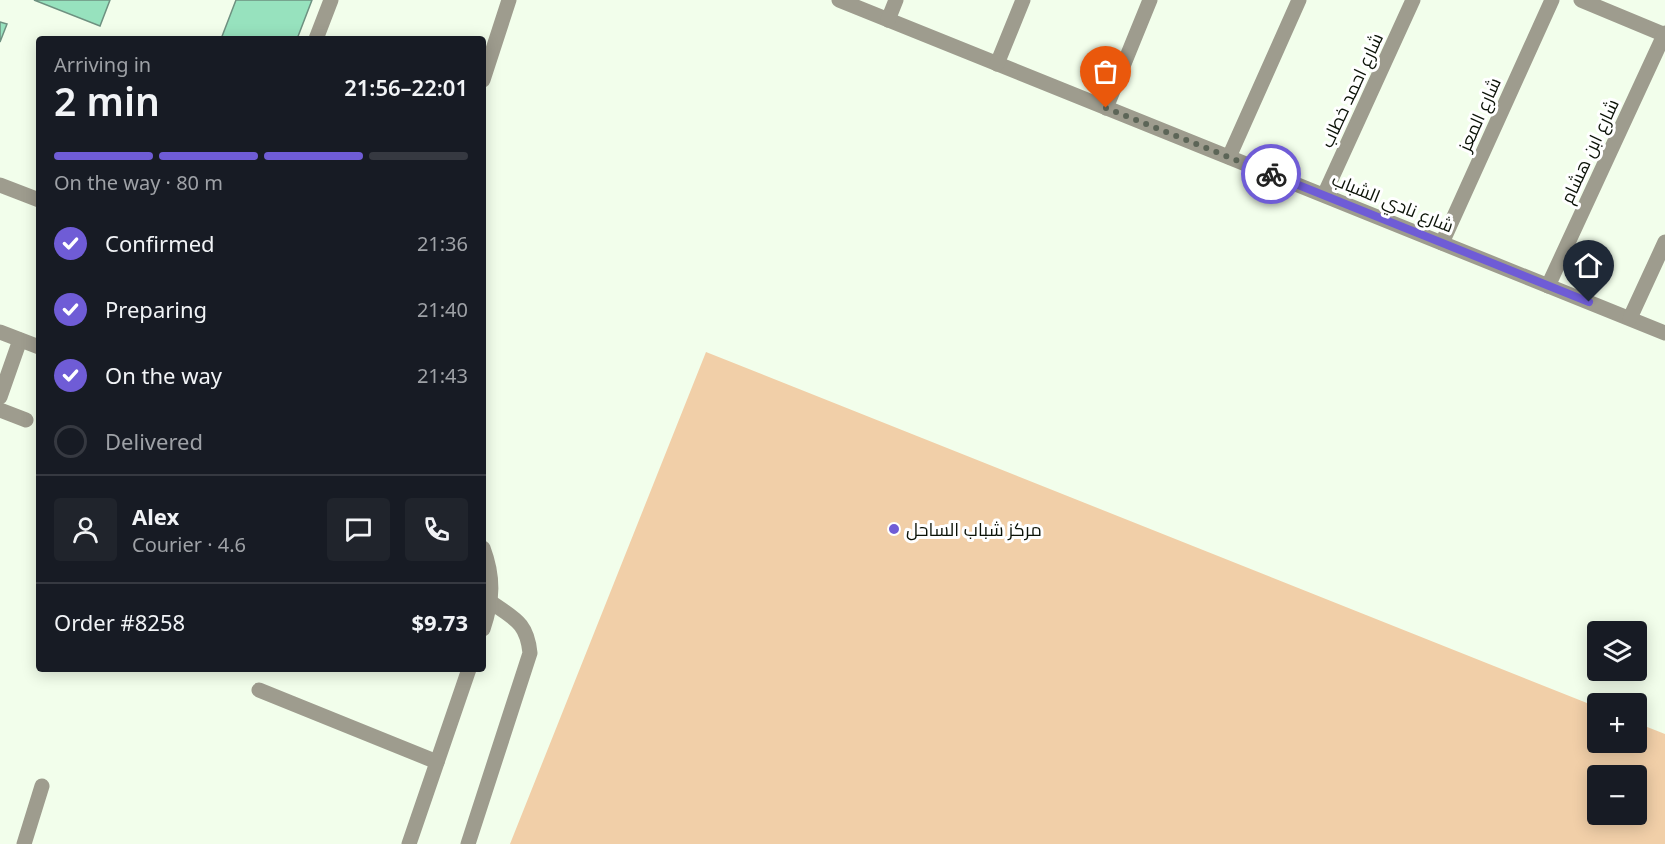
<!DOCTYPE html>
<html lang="en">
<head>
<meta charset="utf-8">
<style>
	:root { --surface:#171b24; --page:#20242c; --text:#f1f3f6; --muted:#9ea1a6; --line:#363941; --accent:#6f5cd6 }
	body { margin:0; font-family:"Noto Sans",Cairo,sans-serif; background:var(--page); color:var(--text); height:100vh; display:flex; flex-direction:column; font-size:22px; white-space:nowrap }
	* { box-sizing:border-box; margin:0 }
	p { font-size:20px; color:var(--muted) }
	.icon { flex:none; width:33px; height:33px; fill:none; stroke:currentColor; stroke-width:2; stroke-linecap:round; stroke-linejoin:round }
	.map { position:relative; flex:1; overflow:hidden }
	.panel { position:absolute; left:36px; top:36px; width:450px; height:636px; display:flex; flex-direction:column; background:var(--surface); border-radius:6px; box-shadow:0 3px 15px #0003 }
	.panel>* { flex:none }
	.controls { position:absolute; left:1587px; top:621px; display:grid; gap:12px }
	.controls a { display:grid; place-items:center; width:60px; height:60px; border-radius:6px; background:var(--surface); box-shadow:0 3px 15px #0003; font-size:30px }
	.pin { position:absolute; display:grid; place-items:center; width:51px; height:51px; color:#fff; margin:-62px -26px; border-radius:50% 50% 50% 0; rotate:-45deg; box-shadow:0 0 6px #0007 }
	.pin .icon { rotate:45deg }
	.courier { position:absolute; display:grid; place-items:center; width:60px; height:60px; margin:-30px; border:4px solid #6f5cd6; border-radius:50%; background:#fff; color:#222; box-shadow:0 2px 8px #0007 }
	.headline em { font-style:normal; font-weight:600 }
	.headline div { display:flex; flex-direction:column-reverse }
	.headline { display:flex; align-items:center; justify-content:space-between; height:102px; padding:0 18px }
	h1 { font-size:39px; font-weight:600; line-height:45px }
	.bar { display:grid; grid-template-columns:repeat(4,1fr); gap:9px 6px; align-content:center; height:72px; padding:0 18px }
	.bar i { height:8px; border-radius:4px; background:var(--line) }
	.bar .on { background:var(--accent) }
	.bar p { grid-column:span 4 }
	.line { display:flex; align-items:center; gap:15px; padding:0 18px; border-top:2px solid var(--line) }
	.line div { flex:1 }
	.round { display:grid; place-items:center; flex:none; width:63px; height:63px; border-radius:6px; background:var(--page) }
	ol { padding:0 18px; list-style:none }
	li { display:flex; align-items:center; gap:18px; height:66px }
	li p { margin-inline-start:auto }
	li .icon { padding:6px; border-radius:50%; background:var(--accent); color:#fff; stroke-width:4 }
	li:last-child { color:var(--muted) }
	li i { width:33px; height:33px; border:3px solid var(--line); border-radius:50% }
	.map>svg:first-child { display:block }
	.green { fill:#f1cfa8; fill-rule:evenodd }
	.building { fill:#97e2be; stroke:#6e9180; stroke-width:1.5 }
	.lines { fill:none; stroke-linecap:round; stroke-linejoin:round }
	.service { stroke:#9e9c8e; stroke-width:15 }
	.minor { stroke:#9e9c8e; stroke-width:15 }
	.done { stroke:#5c6557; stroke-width:6; stroke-dasharray:0 10.8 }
	.route { stroke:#6f5cd6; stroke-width:8 }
	.poi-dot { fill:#6f5cd6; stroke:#fff; stroke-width:2 }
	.labels { text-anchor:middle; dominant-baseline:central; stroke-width:6; stroke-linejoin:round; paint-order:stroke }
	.street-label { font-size:18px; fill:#0b1207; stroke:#fff }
	.poi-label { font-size:18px; fill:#0b1207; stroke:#fff; text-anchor:start }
</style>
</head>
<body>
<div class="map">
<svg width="1665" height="844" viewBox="0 0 1665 844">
	<rect width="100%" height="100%" fill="#f2feeb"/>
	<!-- green -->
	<path class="green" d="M706,352l891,355 1,35h38l1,-19 28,11v110h-1155zM1598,776h38v38h-38z"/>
	<!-- building -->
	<g class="building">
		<path d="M34,0h76l-10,26z"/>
		<path d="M236,0h76l-15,39h-76z"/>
		<path d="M0,22l7,2 -7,18z"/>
	</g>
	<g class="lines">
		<!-- service -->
		<g class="service">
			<path d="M316,39l15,-39"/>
			<path d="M0,185l39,15"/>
			<path d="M0,397l20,-57"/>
			<path d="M0,410l26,10"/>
			<path d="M259,690l178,72"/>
			<path d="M468,844l62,-191c-3,-30 -15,-34 -38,-50"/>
		</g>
		<!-- minor -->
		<g class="minor">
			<path d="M839,0l826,333"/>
			<path d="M1581,0l84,35"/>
			<path d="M888,20l8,-20"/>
			<path d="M997,64l26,-64"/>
			<path d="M483,80l26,-80"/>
			<path d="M1106,108l44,-108"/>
			<path d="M1229,157l70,-157"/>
			<path d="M1324,195l89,-195"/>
			<path d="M1442,243l110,-243"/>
			<path d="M1548,286l117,-253"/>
			<path d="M1630,318l35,-76"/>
			<path d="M0,332l39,15"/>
			<path d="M483,548c11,29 10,52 0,81"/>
			<path d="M24,844l18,-58"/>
			<path d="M409,844l60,-175"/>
		</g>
	</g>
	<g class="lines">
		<!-- done -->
		<path class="done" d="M1106,108l165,66"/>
		<!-- route -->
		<path class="route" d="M1271,174l318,128"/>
	</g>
	<!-- markers -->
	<circle class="poi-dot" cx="894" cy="529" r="6"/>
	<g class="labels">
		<!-- street labels -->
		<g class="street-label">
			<text transform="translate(1351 90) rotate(-65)">شارع احمد خطاب</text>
			<text transform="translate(1479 114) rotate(-66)">شارع المعز</text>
			<text transform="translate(1589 151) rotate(-65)">شارع ابن هشام</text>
			<text transform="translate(1393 202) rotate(22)">شارع نادي الشباب</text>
		</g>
		<!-- poi labels -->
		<g class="poi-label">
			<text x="906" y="529">مركز شباب الساحل</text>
		</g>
	</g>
</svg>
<div class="controls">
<a><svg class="icon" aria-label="layers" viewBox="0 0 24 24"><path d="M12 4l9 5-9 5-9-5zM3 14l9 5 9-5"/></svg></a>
<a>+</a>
<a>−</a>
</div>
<div class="pin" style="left:1106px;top:108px;background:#ea580c"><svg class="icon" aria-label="bag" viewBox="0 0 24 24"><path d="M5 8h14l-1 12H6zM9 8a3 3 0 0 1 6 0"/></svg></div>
<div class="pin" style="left:1589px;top:302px;background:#1f2937"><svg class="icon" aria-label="home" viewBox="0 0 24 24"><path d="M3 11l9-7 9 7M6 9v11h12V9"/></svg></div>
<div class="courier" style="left:1271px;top:174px"><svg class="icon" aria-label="bike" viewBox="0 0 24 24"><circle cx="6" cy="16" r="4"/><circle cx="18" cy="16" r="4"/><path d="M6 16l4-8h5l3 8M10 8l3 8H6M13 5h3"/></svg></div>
<section class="panel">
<div class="headline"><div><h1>2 min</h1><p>Arriving in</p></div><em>21:56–22:01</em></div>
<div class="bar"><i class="on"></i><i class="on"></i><i class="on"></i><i></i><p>On the way · 80 m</p></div>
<ol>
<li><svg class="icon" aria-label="check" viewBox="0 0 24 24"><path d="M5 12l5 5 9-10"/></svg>Confirmed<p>21:36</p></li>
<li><svg class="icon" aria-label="check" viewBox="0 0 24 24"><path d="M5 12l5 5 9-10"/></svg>Preparing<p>21:40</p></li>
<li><svg class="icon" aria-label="check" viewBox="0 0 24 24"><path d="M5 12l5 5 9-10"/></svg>On the way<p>21:43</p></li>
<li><i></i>Delivered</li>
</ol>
<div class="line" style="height:108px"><a class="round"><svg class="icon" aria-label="person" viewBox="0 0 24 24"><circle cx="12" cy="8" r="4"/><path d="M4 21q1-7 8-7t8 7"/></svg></a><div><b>Alex</b><p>Courier · 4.6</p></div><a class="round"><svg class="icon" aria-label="chat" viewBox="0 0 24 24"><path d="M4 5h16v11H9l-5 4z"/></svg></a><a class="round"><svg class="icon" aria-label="phone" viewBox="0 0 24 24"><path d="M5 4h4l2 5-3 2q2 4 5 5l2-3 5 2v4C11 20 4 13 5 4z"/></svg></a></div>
<div class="line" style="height:78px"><div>Order #8258</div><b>$9.73</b></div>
</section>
</div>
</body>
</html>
